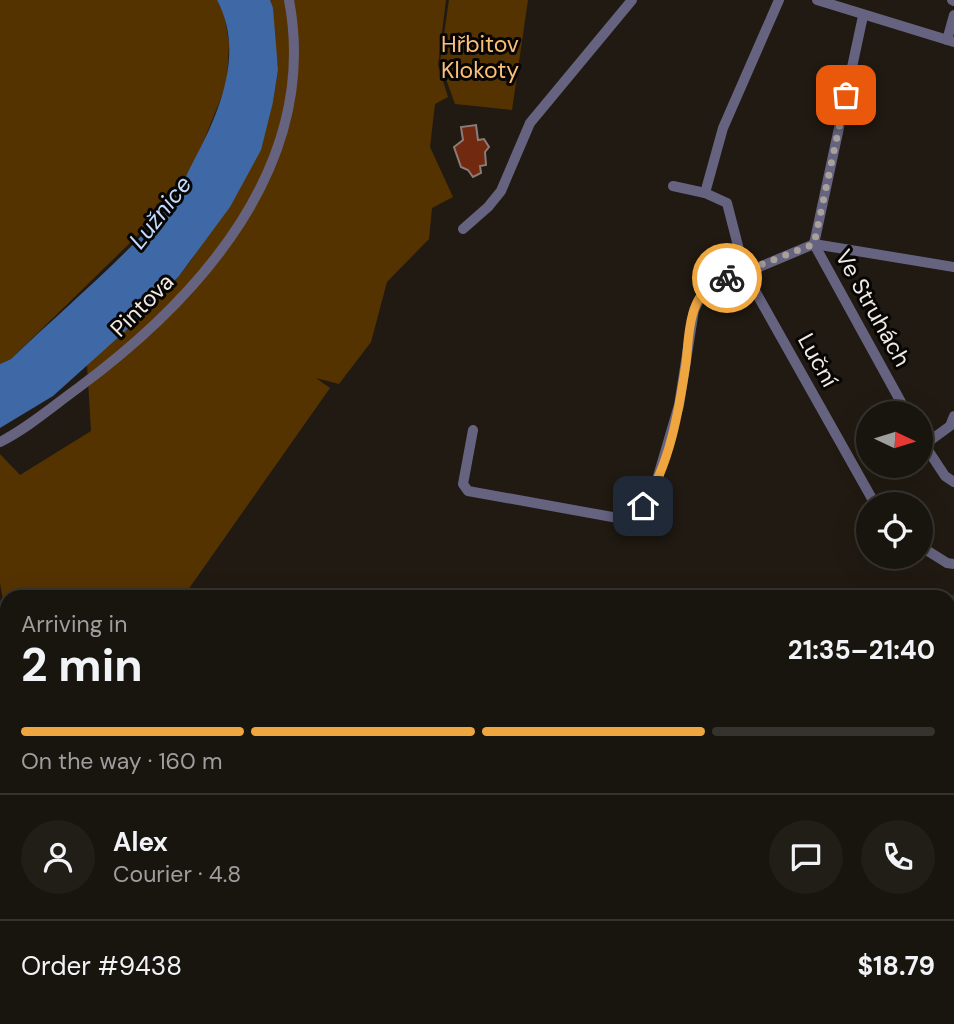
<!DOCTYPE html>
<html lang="en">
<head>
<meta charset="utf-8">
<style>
	:root { --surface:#18140e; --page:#211d17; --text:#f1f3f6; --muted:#9f9e9e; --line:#36332e; --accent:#f0a63e }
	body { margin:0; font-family:"DM Sans",sans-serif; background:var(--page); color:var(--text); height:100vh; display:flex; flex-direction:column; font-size:26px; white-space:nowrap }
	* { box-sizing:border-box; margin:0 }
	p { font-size:23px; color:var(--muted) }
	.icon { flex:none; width:38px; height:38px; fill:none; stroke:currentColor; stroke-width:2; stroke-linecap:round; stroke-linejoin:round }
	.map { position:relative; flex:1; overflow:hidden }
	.drawer { position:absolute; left:0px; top:590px; width:956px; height:436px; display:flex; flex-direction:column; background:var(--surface); border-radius:21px 21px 0 0; box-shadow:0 7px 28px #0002,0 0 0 2px var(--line) }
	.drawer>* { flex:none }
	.needle { width:46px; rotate:94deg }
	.tools { position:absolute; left:856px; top:401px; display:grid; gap:14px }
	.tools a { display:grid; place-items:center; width:77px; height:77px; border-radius:50%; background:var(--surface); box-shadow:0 7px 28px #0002,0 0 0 2px var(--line); font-size:35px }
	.pin { position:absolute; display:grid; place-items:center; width:60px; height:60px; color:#fff; margin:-30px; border-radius:14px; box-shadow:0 4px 10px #0006 }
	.courier { position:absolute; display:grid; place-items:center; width:70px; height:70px; margin:-35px; border:5px solid #f0a63e; border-radius:50%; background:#fff; color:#222; box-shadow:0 2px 9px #0007 }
	.overview em { font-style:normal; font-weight:700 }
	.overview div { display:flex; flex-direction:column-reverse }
	.overview { display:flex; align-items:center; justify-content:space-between; height:119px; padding:0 21px }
	h1 { font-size:46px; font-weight:700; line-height:52px }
	.bar { display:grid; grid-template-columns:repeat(4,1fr); gap:10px 7px; align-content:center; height:84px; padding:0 21px }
	.bar i { height:9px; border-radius:5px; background:var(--line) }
	.bar .active { background:var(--accent) }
	.bar p { grid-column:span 4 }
	.line { display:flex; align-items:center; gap:18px; padding:0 21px; border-top:2px solid var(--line) }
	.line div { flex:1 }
	.round { display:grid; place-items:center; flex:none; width:74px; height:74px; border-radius:37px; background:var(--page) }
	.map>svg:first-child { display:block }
	.green { fill:#530 }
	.water { fill:#3f69a6 }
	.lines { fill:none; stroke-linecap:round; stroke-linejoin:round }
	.stream { stroke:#3f69a6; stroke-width:3.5 }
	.building { fill:#71290f; stroke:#8a7c78; stroke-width:2 }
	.street { stroke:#666381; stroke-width:10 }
	.done { stroke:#a7a19a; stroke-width:7; stroke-dasharray:0 12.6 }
	.route { stroke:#f0a63e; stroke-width:9 }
	.labels { text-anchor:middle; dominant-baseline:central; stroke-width:6; stroke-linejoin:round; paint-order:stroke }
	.park-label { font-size:23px; fill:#f9be78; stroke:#080604 }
	.street-label { font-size:23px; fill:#efeae4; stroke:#080604 }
	.water-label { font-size:24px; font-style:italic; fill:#c3dbfe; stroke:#080604 }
</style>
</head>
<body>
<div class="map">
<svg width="954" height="1024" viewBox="0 0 954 1024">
	<rect width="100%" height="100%" fill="#201a12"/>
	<!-- green -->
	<g class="green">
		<path d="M0,0h217l7,13 5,30 -2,40 -26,65 -28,53 -162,158 -11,5z"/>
		<path d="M270,0h176l-8,65 10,32 -13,7 -5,43 23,50 -21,11 -3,31 -42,43 -16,60 -32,42 -23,-6 14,10 -147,209h-176l-2,16 -5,-30v-129l20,21 71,-44 -4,-67c37,-33 76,-65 105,-105l81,-157 5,-32z"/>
		<path d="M449,0h79l-16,110 -57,-6 -15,-42z"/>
		<path d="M954,595v124l-5,5 -2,-127z"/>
		<path d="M7,666v247l-7,-2v-240z"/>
		<path d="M948,735l6,5v80l-5,5z"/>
		<path d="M171,1019l173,-1 3,6h-181z"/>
	</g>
	<!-- water -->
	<path class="water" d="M217,0h53l3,8 5,62 -5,32 -12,48 -31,57 -51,69 -47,49 -79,71 -53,32v-64l11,-5c53,-51 112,-99 160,-156 8,-11 14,-25 20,-37 27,-50 55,-112 26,-166z"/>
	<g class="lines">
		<!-- stream -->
		<g class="stream">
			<path d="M349,1018l2,6"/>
			<path d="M58,1024l6,-6"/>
			<path d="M160,1024l5,-6"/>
			<path d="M400,1024l1,-6"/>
		</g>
	</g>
	<!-- building -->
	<path class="building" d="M476,125l2,15 6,-1 5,8 -4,5 1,13 -6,1 1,7 -8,4 -5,-7 -7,-3 -7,-20 9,-7 -2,-13z"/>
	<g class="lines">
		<!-- street -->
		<g class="street">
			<path d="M779,0l-56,128 -18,65 22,10 18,70 130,231"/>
			<path d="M817,0l137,42"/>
			<path d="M952,0l2,1"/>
			<path d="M863,16l-49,228 93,169"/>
			<path d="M947,40l7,-25"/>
			<path d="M673,186l32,7"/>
			<path d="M463,229l25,-22 13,-16 29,-68 102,-123"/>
			<path d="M814,244l140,23"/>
			<path d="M473,430l-10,54 5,7 150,27 14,-2 11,-10 11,-16 25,-85 15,-95 8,-16 11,-12 32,-9 69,-29"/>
			<path d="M920,438l25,38 9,6"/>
			<path d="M0,442c28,-14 53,-36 78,-54 123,-91 242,-224 211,-388"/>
			<path d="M924,445l26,-19 4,-10"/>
			<path d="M920,546l27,17 7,1"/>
		</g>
	</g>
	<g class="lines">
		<!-- done -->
		<path class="done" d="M727,278l87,-34 32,-149"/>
		<!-- route -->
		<path class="route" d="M643,506c27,-41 36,-96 43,-143 2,-17 2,-37 8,-53 5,-17 17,-27 33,-32"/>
	</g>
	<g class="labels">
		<!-- park labels -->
		<g class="park-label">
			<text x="480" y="44">Hřbitov<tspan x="480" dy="26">Klokoty</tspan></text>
		</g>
		<!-- street labels -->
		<g class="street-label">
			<text transform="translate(142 305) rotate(-45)">Pintova</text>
			<text transform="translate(873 308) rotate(61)">Ve Struhách</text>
			<text transform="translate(818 360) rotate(61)">Luční</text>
		</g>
		<!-- water labels -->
		<g class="water-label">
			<text transform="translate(160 212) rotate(-52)">Lužnice</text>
		</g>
	</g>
</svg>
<div class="tools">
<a><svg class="needle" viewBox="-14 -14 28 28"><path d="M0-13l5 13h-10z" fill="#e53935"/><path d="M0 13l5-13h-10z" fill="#9f9e9e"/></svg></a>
<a><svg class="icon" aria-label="locate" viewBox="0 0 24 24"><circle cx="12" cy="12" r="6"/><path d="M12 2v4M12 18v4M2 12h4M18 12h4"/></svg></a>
</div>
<div class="pin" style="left:846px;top:95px;background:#ea580c"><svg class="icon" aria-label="bag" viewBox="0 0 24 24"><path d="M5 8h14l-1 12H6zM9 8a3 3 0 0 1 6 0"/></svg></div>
<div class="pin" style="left:643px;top:506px;background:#1f2937"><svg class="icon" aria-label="home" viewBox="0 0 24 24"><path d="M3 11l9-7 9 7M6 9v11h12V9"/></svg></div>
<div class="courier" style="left:727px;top:278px"><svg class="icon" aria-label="bike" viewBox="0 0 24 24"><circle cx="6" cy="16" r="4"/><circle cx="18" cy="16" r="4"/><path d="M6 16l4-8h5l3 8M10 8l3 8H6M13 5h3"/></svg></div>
<section class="drawer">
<div class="overview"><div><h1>2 min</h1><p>Arriving in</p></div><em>21:35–21:40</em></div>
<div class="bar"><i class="active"></i><i class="active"></i><i class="active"></i><i></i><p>On the way · 160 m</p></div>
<div class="line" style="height:126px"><a class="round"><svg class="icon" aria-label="person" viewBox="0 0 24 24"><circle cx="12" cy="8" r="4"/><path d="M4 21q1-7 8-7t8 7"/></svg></a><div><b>Alex</b><p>Courier · 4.8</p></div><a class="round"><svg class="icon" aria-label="chat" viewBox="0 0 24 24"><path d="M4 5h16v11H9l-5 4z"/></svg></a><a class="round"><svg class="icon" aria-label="phone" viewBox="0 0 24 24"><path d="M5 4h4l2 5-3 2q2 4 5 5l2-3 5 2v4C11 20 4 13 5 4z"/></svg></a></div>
<div class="line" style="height:91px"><div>Order #9438</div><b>$18.79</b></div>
</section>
</div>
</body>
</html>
